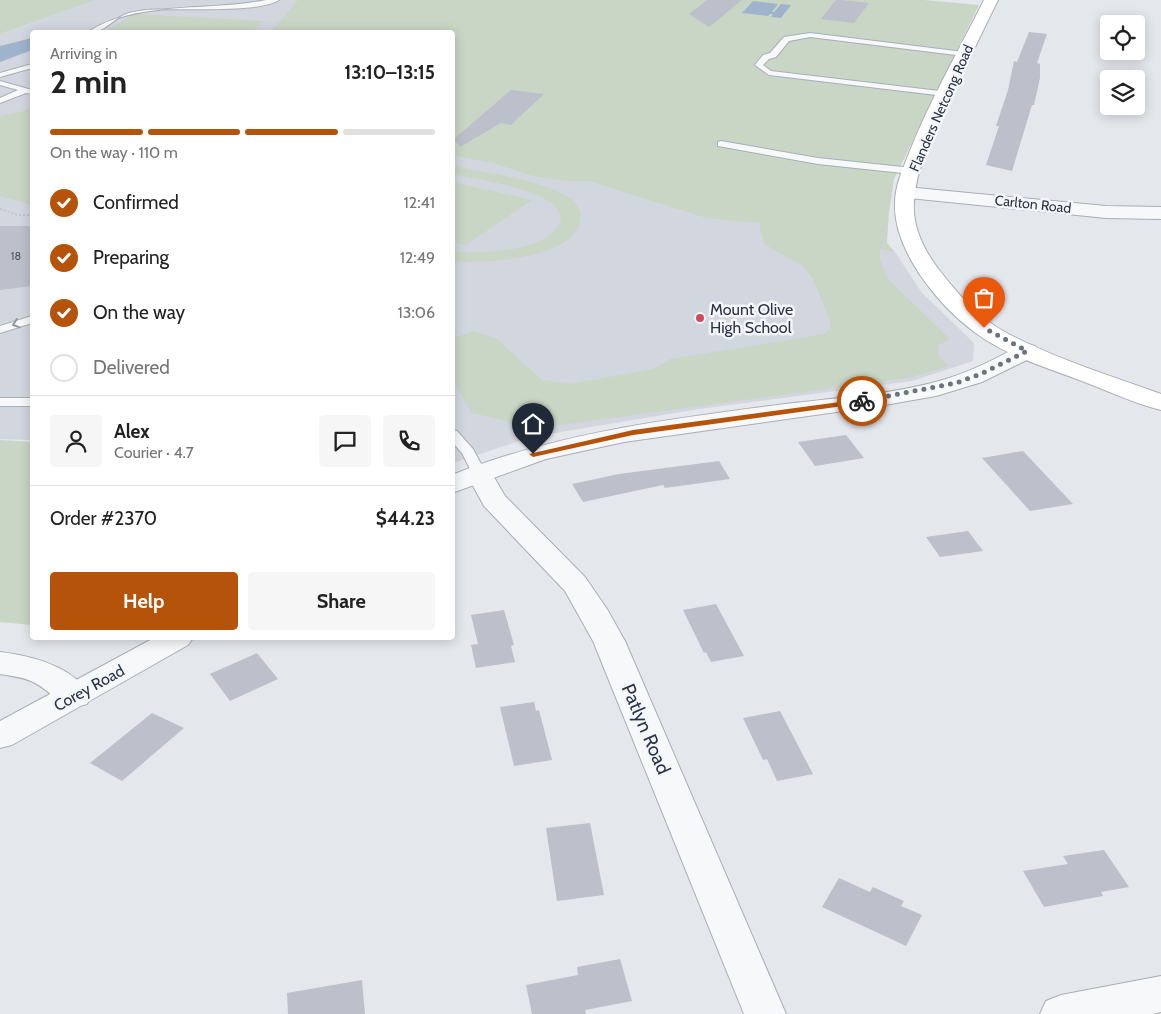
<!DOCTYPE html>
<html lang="en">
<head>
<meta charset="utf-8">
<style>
	:root { --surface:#fff; --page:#f6f6f6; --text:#222; --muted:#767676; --line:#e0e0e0; --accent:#b45309 }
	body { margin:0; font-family:Cabin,sans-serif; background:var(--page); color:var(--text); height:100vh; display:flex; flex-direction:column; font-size:19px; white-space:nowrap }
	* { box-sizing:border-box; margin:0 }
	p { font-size:16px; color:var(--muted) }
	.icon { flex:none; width:28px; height:28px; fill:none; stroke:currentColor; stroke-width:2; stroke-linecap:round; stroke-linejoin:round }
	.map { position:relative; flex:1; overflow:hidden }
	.side { position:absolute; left:30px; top:30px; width:425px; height:610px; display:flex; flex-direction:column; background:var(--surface); border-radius:5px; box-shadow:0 2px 12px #0003 }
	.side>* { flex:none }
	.controls { position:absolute; left:1100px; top:15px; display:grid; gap:10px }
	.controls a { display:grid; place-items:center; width:45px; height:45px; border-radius:5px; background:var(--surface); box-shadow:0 2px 12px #0003; font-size:25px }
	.pin { position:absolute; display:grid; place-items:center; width:42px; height:42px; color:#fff; margin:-51px -21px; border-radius:50% 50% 50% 0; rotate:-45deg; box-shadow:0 0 5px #0007 }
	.pin .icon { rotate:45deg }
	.courier { position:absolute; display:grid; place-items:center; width:50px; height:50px; margin:-25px; border:4px solid #b45309; border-radius:50%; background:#fff; color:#222; box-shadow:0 1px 6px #0007 }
	.headline em { font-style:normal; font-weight:700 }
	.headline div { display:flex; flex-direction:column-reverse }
	.headline { display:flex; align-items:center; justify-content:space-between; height:85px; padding:0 20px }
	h1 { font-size:32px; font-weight:700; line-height:38px }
	.bar { display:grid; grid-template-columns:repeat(4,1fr); gap:8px 5px; align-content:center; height:60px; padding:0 20px }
	.bar i { height:6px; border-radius:4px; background:var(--line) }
	.bar .current { background:var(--accent) }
	.bar p { grid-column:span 4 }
	.line { display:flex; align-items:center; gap:12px; padding:0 20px; border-top:1px solid var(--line) }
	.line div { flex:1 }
	.round { display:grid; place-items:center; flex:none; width:52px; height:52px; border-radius:5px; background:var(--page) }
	ol { padding:0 20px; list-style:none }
	li { display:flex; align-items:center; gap:15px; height:55px }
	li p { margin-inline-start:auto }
	li .icon { padding:5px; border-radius:50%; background:var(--accent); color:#fff; stroke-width:4 }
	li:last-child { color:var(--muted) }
	li i { width:28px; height:28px; border:2px solid var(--line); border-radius:50% }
	.cta { display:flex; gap:10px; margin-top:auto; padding:10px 20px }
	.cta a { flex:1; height:58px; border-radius:5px; background:var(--accent); color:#fff; font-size:20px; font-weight:700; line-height:58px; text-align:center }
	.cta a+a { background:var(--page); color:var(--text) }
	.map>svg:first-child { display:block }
	.built { fill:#d2d6de }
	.green { fill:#c9d6c5 }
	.water { fill:#9fb4cc }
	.building { fill:#bbc0ca }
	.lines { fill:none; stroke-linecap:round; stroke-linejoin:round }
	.service-casing { stroke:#a9aeb7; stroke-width:2 }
	.minor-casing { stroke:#a9aeb7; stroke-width:2 }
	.tertiary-casing { stroke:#a9aeb7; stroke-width:2 }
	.secondary-casing { stroke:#a9aeb7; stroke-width:2 }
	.path { stroke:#c2c5cb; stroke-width:2; stroke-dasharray:2 2; stroke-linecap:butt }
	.service { fill:#f7f8fa; fill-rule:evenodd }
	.minor { fill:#f7f8fa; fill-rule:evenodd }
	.tertiary { fill:#f7f8fa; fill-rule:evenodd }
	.secondary { fill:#fff; fill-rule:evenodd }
	.oneway { stroke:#9196a0 }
	.route { fill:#b45309 }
	.done { stroke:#6c737f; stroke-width:5; stroke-dasharray:0 9 }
	.poi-dot { fill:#d1495b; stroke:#f4f6f9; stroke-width:2 }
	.labels { text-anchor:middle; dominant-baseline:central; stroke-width:5; stroke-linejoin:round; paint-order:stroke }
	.far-number-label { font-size:11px; fill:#4f5766 }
	.far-street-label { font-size:14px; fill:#2b3445; stroke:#f4f6f9 }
	.poi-label { font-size:16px; fill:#2b3445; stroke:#f4f6f9; text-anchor:start }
	.street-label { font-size:16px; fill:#2b3445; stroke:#f4f6f9 }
	.near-street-label { font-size:19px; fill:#2b3445; stroke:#f4f6f9 }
</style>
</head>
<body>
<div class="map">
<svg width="1161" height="1014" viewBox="0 0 1161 1014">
	<rect width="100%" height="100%" fill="#e4e7ec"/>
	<!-- built -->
	<g class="built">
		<path d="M96,0h260l-50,32h-274v408l-32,-1v-405z"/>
		<path d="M452,130l443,122 27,41 52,50 -1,18 -61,20 -213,28 -168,28 -78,26z"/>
	</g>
	<!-- green -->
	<g class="green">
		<path d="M0,0h96l-96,34z"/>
		<path d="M298,0h626l55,5 -85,174 -5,33 -2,31 8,9 -15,-3v10l7,19 63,61 -11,6 -1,10 10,11 -40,12 -370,50 -16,1 -19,-9 -31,-7 -19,-31 -1,-43 21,-8 23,7 46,42 28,4 83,-15 17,-10 154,-25 7,-6 -1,-7 -17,-42 -10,-13 -39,-22 -5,-21 -53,-5 -117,-37h-22l-34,-5 -37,-12 -43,-9 -1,-123h-181z"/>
		<path d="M133,14l132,7 -14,11h-146z"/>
		<path d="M32,109v96l-32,-9v-80z"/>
		<path d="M453,166c31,7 97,14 120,35 6,6 9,12 7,21 -7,37 -98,42 -127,39v-10c26,3 105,2 108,-35 -7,-27 -83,-36 -108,-42z"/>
		<path d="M453,182l79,18 -66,45 -13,-3z"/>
		<path d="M0,440l32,2v183l-32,-3z"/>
	</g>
	<!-- water -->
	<g class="water">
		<path d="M753,1l25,3 -6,8h2l7,-8 10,1 -10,13 -10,-1 2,-3h-3l-2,2 -26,-3z"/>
		<path d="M32,38v12l-32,12v-16z"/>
	</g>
	<!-- building -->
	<g class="building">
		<path d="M707,0h35l-33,27 -20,-13z"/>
		<path d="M836,0h4l29,3 -15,20 -33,-4z"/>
		<path d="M1029,32l18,2 -10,29 3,1v14l-6,27h-2l-20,66 -26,-6 13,-39h-3l12,-36 6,-29 3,1z"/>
		<path d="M511,90l33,4 -33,31 -10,-2 -41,24 -6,-8z"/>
		<path d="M0,226h32v60l-32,4z"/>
		<path d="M846,435l18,23 -49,8 -17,-24z"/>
		<path d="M1023,451l50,53 -43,7 -48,-53z"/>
		<path d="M719,461l11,18 -65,9 -2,-3 -80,17 -11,-18 47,-10z"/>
		<path d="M968,531l15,20 -43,6 -14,-20z"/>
		<path d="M716,604l28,52 -33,6 -5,-10 -2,1 -21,-43z"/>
		<path d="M504,610l10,35 -3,1 4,16 -39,6 -5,-23 7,-1 -7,-29z"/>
		<path d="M257,653l21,26 -48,22 -20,-27z"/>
		<path d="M534,702l2,9 3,-1 13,50 -38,6 -14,-59z"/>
		<path d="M780,711l33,63 -36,7 -10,-22 -4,1 -20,-42z"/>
		<path d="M152,713l32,15 -62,53 -32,-18z"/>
		<path d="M590,823l14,72 -47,6 -11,-73z"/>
		<path d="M1104,850l25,37 -28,5 2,4 -59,11 -21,-36 45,-7 -5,-8z"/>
		<path d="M839,878l31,14 3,-5 31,14 -3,5 21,9 -16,31 -84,-39z"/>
		<path d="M620,959l12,42 -47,9 1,4h-54l-6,-29 52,-10 -1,-8z"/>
		<path d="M362,980l3,34h-77l-1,-21z"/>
	</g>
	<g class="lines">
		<!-- service casing -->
		<g class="service-casing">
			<g id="service">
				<path d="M266,0h13c-22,14 -103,7 -134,10 -6,1 -14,2 -19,4 -13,5 -23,20 -38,18 49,-32 119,-20 178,-32z"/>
				<path d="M810,33l154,19 4,2 -4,2 -154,-19 -21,4 -13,16 -7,2 -6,6 8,6 177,21v4h-3l-176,-21 -14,-10 8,-10 7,-2 14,-16z"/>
				<path d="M32,64v4l-32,9v-4z"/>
				<path d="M0,81l32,9v4l-6,-1 -26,10v-5l18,-8 -18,-5z"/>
				<path d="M721,141l97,17 94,10 5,3 -5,3 -94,-10 -100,-18v-4z"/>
				<path d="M32,316v7l-32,10v-7z"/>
				<rect x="0" y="398" width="32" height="8"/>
				<path d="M452,430l5,1 16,18 13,24 -2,3h-10l-2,-3 -10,-20 -10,-11z"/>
			</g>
		</g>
		<!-- minor casing -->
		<g class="minor-casing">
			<g id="minor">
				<path d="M906,187l200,19 55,1v12l-55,-1 -207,-21 -2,-4 2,-4z"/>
				<path d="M479,465l9,2 17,29 80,81 22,32 18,32 161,373h-42l-151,-373 -28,-50 -81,-85 -18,-33 4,-6z"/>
				<path d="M0,652c32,4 73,14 91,44l-4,8c-27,8 -31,-10 -52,-21 -11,-6 -23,-7 -35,-9z"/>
				<path d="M1161,976v36l-9,2h-112l6,-13 15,-6z"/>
			</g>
		</g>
		<!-- tertiary casing -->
		<g class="tertiary-casing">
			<g id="tertiary">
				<path d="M1027,344l8,2 4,5 -4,5 -53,26 -46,14 -57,10 -255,36 -78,17 -94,34v-18c102,-41 210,-55 318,-69 58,-8 120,-10 176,-27 26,-8 50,-20 73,-33z"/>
				<path d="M154,638h39l-5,7 -176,100 -12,3v-27z"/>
			</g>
		</g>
		<!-- secondary casing -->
		<g class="secondary-casing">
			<path id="secondary" d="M984,0h14c-16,32 -31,64 -46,96 -16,32 -36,69 -38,106 -2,26 11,50 26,69 17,22 38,46 63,60 49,27 105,44 158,63v16c-25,-6 -50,-18 -74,-27 -34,-13 -71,-24 -101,-43 -41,-26 -93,-86 -91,-137 0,-17 8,-34 14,-50 21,-53 50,-103 75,-153z"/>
		</g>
		<!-- path -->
		<path class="path" d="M0,209l18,6h14"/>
		<!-- service -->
		<use href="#service" class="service"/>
		<!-- minor -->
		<use href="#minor" class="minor"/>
		<!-- tertiary -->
		<use href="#tertiary" class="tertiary"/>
		<!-- secondary -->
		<use href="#secondary" class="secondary"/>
	</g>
	<!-- one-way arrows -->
	<defs><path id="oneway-chevron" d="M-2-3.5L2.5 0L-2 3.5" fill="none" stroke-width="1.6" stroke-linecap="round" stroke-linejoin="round" transform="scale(1.25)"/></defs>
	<use class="oneway" href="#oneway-chevron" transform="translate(16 324) rotate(161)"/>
	<!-- route -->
	<path class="route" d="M862,399l4,2 -1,2 -232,32 -100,22 -4,-3 104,-24z"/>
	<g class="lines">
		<!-- done -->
		<path class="done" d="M862,401l94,-18 25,-9 46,-23 -43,-23"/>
	</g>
	<!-- markers -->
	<circle class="poi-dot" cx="700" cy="318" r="5"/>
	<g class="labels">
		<!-- far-number labels -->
		<g class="far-number-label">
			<text x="16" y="256">18</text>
		</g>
		<!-- far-street labels -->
		<g class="far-street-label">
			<text transform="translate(941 108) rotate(-66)">Flanders Netcong Road</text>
			<text transform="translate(1033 204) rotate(6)">Carlton Road</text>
		</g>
		<!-- poi labels -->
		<g class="poi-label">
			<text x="710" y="309">Mount Olive<tspan x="710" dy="18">High School</tspan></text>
		</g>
		<!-- street labels -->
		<g class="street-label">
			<text transform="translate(89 688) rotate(-29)">Corey Road</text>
		</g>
		<!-- near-street labels -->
		<g class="near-street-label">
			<text transform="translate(646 729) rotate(67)">Patlyn Road</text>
		</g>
	</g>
</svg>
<div class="controls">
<a><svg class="icon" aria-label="locate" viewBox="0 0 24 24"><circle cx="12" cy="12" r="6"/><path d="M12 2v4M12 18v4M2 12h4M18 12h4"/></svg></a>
<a><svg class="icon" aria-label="layers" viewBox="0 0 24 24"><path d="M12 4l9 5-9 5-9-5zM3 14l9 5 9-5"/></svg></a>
</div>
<div class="pin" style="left:984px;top:328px;background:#ea580c"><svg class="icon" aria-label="bag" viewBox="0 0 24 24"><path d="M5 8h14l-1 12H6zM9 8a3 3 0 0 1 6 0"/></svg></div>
<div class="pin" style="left:533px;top:454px;background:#1f2937"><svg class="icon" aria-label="home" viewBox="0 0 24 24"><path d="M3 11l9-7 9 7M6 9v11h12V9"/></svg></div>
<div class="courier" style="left:862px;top:401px"><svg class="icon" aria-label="bike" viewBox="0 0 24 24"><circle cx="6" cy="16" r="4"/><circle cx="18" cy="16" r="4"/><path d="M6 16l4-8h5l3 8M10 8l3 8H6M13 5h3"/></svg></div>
<section class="side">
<div class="headline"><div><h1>2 min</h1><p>Arriving in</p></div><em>13:10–13:15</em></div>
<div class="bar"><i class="current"></i><i class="current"></i><i class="current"></i><i></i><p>On the way · 110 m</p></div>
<ol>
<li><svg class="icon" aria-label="check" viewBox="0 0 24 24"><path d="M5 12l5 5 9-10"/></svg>Confirmed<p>12:41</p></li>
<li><svg class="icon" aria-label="check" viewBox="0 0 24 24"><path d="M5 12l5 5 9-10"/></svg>Preparing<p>12:49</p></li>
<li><svg class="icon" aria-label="check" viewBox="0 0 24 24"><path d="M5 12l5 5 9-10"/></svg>On the way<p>13:06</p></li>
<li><i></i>Delivered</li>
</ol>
<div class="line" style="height:90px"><a class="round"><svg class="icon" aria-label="person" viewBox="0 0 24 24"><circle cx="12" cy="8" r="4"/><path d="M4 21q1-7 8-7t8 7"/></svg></a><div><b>Alex</b><p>Courier · 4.7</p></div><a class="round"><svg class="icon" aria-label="chat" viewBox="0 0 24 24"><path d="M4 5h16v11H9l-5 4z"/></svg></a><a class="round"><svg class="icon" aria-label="phone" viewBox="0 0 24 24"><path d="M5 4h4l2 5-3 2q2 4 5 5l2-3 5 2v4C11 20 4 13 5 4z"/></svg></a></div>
<div class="line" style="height:65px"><div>Order #2370</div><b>$44.23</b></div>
<div class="cta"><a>Help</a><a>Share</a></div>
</section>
</div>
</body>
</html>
